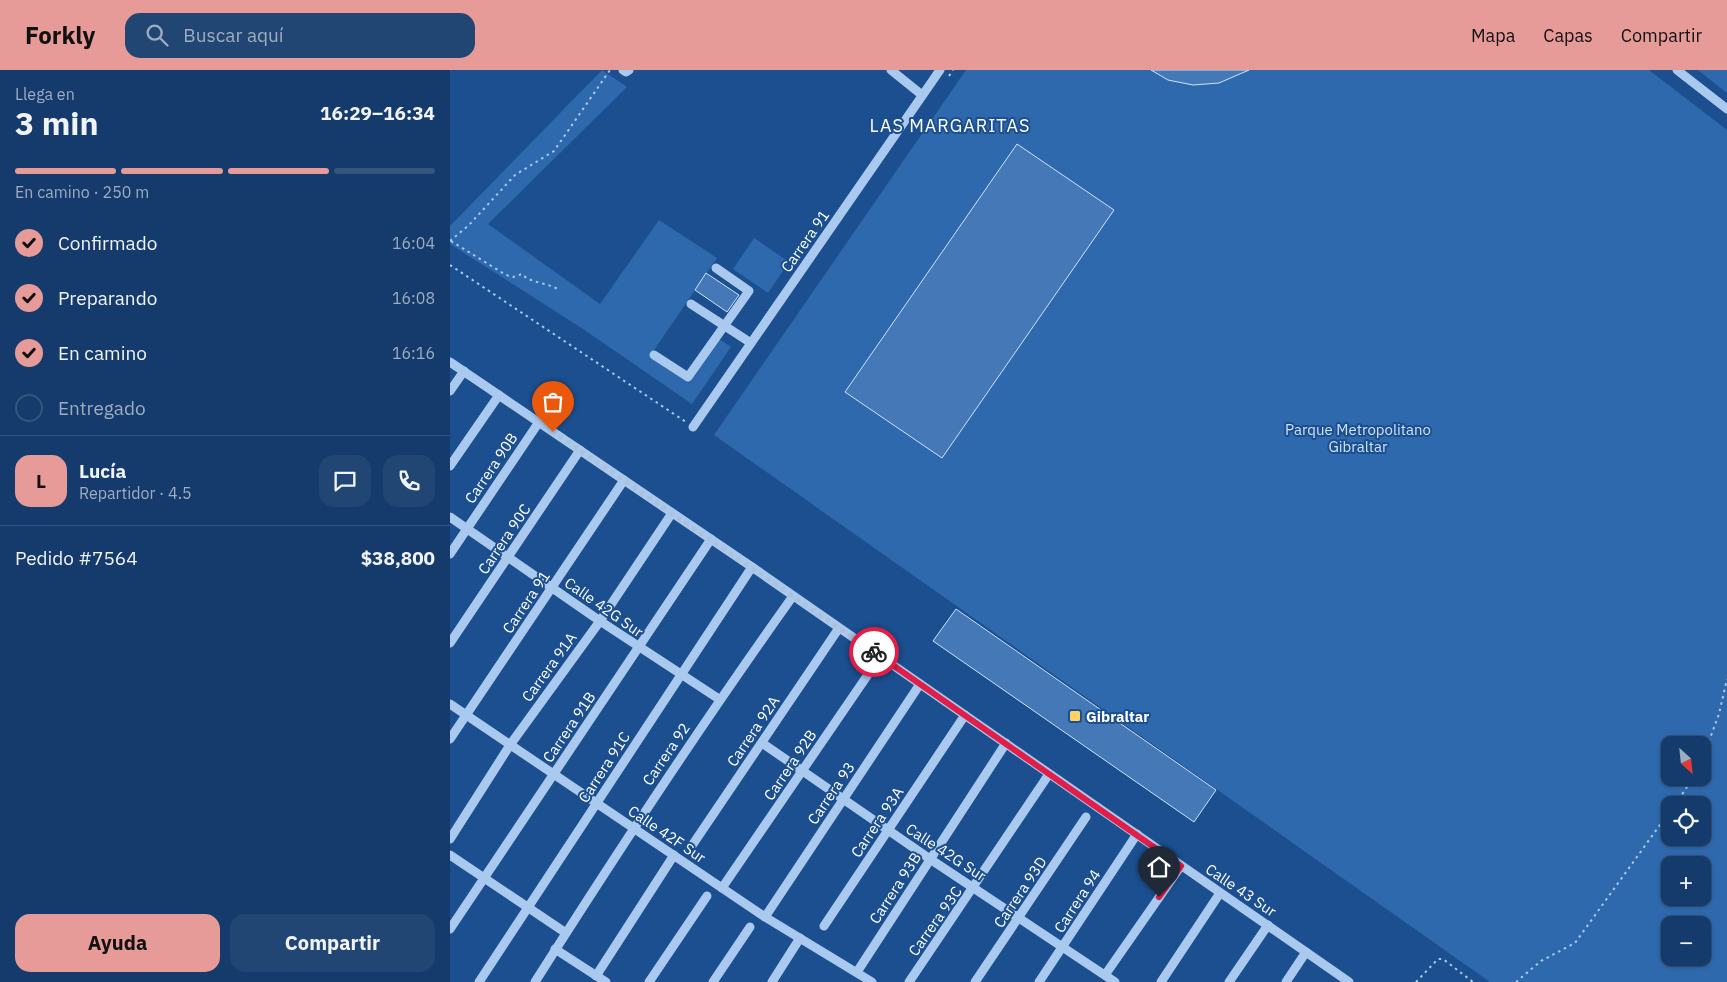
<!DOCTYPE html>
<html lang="es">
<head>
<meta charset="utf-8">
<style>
	:root { --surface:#143b6b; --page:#214673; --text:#f1f3f6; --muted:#9dadc1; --line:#33557e; --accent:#e69b98 }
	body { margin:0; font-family:"IBM Plex Sans",sans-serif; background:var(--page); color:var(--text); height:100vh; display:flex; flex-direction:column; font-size:19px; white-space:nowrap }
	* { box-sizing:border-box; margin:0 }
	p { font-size:16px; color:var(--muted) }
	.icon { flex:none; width:28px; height:28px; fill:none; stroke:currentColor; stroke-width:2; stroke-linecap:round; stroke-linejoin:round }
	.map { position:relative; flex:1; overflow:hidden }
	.drawer { display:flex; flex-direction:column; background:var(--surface); width:450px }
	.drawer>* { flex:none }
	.needle { width:32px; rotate:153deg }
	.controls { position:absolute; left:1211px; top:666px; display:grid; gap:10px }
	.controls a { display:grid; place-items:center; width:50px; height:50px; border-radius:10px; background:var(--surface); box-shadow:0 1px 4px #0004,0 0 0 1px var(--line); font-size:25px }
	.pin { position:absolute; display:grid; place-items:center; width:42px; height:42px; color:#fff; margin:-51px -21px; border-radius:50% 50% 50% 0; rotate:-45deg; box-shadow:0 0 5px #0007 }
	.pin .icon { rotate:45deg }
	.courier { position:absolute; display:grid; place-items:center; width:50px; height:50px; margin:-25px; border:4px solid #e11d48; border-radius:50%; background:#fff; color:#222; box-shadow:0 1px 6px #0007 }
	.headline em { font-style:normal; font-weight:800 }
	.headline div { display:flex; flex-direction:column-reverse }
	.headline { display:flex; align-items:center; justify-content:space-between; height:85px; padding:0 15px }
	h1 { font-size:32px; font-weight:800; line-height:38px }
	.bar { display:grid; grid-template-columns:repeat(4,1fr); gap:8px 5px; align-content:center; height:60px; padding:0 15px }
	.bar i { height:6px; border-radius:4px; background:var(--line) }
	.bar .selected { background:var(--accent) }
	.bar p { grid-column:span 4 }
	.line { display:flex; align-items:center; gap:12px; padding:0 15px; border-top:1px solid var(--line) }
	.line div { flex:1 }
	.round { display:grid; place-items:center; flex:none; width:52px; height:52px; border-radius:15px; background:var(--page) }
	ol { padding:0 15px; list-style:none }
	li { display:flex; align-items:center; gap:15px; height:55px }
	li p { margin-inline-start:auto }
	li .icon { padding:5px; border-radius:50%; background:var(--accent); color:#111; stroke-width:4 }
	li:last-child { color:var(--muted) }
	li i { width:28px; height:28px; border:2px solid var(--line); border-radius:50% }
	.button { display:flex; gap:10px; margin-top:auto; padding:10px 15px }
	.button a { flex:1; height:58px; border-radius:15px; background:var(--accent); color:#111; font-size:20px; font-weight:800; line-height:58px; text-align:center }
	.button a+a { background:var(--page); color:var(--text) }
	header { display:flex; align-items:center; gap:30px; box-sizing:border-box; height:70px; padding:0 25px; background:var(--accent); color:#111 }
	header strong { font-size:24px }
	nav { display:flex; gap:28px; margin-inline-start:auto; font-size:18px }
	.search { width:350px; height:45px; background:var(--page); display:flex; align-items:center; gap:12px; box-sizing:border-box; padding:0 18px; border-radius:15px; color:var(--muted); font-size:19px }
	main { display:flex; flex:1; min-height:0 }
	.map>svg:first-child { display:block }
	.green { fill:#2e69ad; fill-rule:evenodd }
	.building { fill:#4478b7; stroke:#cfe3fa }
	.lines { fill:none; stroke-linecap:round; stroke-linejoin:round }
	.path { stroke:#a9c9ee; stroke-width:2; stroke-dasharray:2.5 4; stroke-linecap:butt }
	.minor { stroke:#a9c9ee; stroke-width:9 }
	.done { stroke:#afc1d8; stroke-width:5; stroke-dasharray:0 9 }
	.route { stroke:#e11d48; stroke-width:6 }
	.poi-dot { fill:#ffd166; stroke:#1b4f8f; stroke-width:2 }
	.labels { text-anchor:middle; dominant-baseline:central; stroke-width:4; stroke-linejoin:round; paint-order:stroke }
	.street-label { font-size:15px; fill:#fff; stroke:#1b4f8f }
	.park-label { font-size:15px; fill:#cfe3fa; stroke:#1b4f8f }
	.poi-label { font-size:15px; font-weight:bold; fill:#fff; stroke:#1b4f8f; text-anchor:start }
	.quarter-label { font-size:18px; letter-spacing:1px; fill:#fff; stroke:#1b4f8f }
</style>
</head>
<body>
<header>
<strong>Forkly</strong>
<div class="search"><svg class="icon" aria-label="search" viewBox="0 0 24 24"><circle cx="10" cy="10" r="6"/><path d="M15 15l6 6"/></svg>Buscar aquí</div>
<nav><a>Mapa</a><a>Capas</a><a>Compartir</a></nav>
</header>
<main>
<section class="drawer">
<div class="headline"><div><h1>3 min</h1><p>Llega en</p></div><em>16:29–16:34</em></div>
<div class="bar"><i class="selected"></i><i class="selected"></i><i class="selected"></i><i></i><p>En camino · 250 m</p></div>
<ol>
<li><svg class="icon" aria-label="check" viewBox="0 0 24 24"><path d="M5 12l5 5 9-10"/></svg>Confirmado<p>16:04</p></li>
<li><svg class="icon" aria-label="check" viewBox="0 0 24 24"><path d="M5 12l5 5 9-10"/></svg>Preparando<p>16:08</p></li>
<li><svg class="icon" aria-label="check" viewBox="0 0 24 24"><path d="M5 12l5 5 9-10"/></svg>En camino<p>16:16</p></li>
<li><i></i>Entregado</li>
</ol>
<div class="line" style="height:90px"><b class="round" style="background:var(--accent);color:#111">L</b><div><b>Lucía</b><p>Repartidor · 4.5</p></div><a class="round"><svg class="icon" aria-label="chat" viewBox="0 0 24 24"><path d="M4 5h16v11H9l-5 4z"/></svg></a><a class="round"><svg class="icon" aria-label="phone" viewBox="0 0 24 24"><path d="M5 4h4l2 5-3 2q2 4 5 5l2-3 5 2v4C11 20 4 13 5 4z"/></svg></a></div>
<div class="line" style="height:65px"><div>Pedido #7564</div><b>$38,800</b></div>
<div class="button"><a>Ayuda</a><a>Compartir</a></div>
</section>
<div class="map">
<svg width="1277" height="912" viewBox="0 0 1277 912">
	<rect width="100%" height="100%" fill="#1b4f8f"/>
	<!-- green -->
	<g class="green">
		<path d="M152,0l25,17 -139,137 112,80 59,-84 58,38 -67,98 39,27 30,-44 12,8 -39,57 -109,-75 -133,-85v-18z"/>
		<path d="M516,0h683l78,60v852h-237l-776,-547zM1220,675h32v33h-32zM1220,735h32v33h-32zM1220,795h32v33h-32zM1220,855h32v33h-32z"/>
		<path d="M1248,0h29v23z"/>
		<path d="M304,168l35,24 -21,31 -35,-24z"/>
	</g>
	<!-- building -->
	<g class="building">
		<path d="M701,0h98l-30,13 -26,2 -25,-5z"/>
		<path d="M567,74l97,66 -172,248 -97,-66z"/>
		<path d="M256,203l33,22 -12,17 -32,-22z"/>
		<path d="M506,539l260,181 -22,32 -261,-181z"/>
	</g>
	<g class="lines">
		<!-- path -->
		<g class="path">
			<path d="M499,6l4,-6"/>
			<path d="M0,171l19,-16 46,-50 39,-24 56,-81"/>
			<path d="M1,171l55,34 7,2 9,-3c9,10 26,8 37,16"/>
			<path d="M0,195l236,157"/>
			<path d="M1252,690l17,-46 8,-35"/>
			<path d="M1225,735l18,-27"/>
			<path d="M966,912l22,-23h5l30,23"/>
			<path d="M1066,912l25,-21 34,-18 95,-132"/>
		</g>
		<!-- minor -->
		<g class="minor">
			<path d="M173,0l3,2 3,-2"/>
			<path d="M441,0l31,25"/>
			<path d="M1227,0l50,39"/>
			<path d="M241,234l60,39"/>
			<path d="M204,285l34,22 61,-86 -33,-23"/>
			<path d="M0,292l302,205 597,415"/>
			<path d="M0,321l14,-20"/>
			<path d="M243,357l247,-357"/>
			<path d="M0,396l49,-71"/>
			<path d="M0,447l150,104 119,78"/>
			<path d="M0,484l89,-132"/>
			<path d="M0,573l130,-193"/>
			<path d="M0,634l315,213 107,65"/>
			<path d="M0,669l174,-259"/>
			<path d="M312,673l168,116 185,123"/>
			<path d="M0,769l60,-94 90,-124 72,-108"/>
			<path d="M239,780l150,-222"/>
			<path d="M0,785l116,78"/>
			<path d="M272,818l158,-231"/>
			<path d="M315,847l155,-233"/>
			<path d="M374,856l141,-211"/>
			<path d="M0,859l261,-390"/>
			<path d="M105,879l51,33"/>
			<path d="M407,902l149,-229"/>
			<path d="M655,905l76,-109"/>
			<path d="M146,906l78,-121"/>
			<path d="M29,912l273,-415"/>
			<path d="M85,912c83,-131 168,-260 258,-386"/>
			<path d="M199,912l58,-86"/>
			<path d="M263,912l37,-55"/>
			<path d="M322,912l28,-44"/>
			<path d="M459,912l140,-208"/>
			<path d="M525,912l111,-165"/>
			<path d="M589,912l98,-148"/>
			<path d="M711,912l59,-89"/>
			<path d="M779,912l39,-57"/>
			<path d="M836,912l20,-30"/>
		</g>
	</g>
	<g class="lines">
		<!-- done -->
		<path class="done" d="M103,362l321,220"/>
		<!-- route -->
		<path class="route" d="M424,582l307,214 -22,31"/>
	</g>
	<!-- markers -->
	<rect class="poi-dot" x="619" y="640" width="12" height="12" rx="2.5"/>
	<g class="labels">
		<!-- street labels -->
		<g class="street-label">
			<text transform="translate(355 171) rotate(-55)">Carrera 91</text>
			<text transform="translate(41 398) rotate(-56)">Carrera 90B</text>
			<text transform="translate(54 469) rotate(-56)">Carrera 90C</text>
			<text transform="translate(76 532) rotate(-56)">Carrera 91</text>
			<text transform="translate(154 537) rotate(35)">Calle 42G Sur</text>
			<text transform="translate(99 597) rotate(-54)">Carrera 91A</text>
			<text transform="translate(119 657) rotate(-56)">Carrera 91B</text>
			<text transform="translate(303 661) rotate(-56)">Carrera 92A</text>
			<text transform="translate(216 684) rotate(-56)">Carrera 92</text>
			<text transform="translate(340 695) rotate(-56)">Carrera 92B</text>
			<text transform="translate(154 697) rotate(-57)">Carrera 91C</text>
			<text transform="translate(381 723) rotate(-56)">Carrera 93</text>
			<text transform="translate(427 752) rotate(-56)">Carrera 93A</text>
			<text transform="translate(217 764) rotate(34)">Calle 42F Sur</text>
			<text transform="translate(496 782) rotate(33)">Calle 42G Sur</text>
			<text transform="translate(445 818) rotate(-57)">Carrera 93B</text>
			<text transform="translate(791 820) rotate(34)">Calle 43 Sur</text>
			<text transform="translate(570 822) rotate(-56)">Carrera 93D</text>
			<text transform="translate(627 831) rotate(-57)">Carrera 94</text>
			<text transform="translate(485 851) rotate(-55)">Carrera 93C</text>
		</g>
		<!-- park labels -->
		<g class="park-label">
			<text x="908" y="359">Parque Metropolitano<tspan x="908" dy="17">Gibraltar</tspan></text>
		</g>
		<!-- poi labels -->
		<g class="poi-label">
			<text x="636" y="646">Gibraltar</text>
		</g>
		<!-- quarter labels -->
		<g class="quarter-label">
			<text x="500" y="55">LAS MARGARITAS</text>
		</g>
	</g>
</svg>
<div class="controls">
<a><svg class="needle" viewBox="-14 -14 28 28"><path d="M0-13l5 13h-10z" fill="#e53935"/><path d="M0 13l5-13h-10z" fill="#9dadc1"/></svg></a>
<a><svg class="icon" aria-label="locate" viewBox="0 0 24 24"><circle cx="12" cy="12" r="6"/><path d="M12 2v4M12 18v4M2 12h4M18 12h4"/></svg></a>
<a>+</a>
<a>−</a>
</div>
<div class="pin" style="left:103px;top:362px;background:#ea580c"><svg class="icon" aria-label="bag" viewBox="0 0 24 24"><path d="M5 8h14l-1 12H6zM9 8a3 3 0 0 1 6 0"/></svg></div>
<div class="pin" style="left:709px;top:827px;background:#1f2937"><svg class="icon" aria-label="home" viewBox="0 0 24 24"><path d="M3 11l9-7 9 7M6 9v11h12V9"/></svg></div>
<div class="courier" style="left:424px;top:582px"><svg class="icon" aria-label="bike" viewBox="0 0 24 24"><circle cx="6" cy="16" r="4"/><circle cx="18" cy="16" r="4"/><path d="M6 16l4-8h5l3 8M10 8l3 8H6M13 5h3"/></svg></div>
</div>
</main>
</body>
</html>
